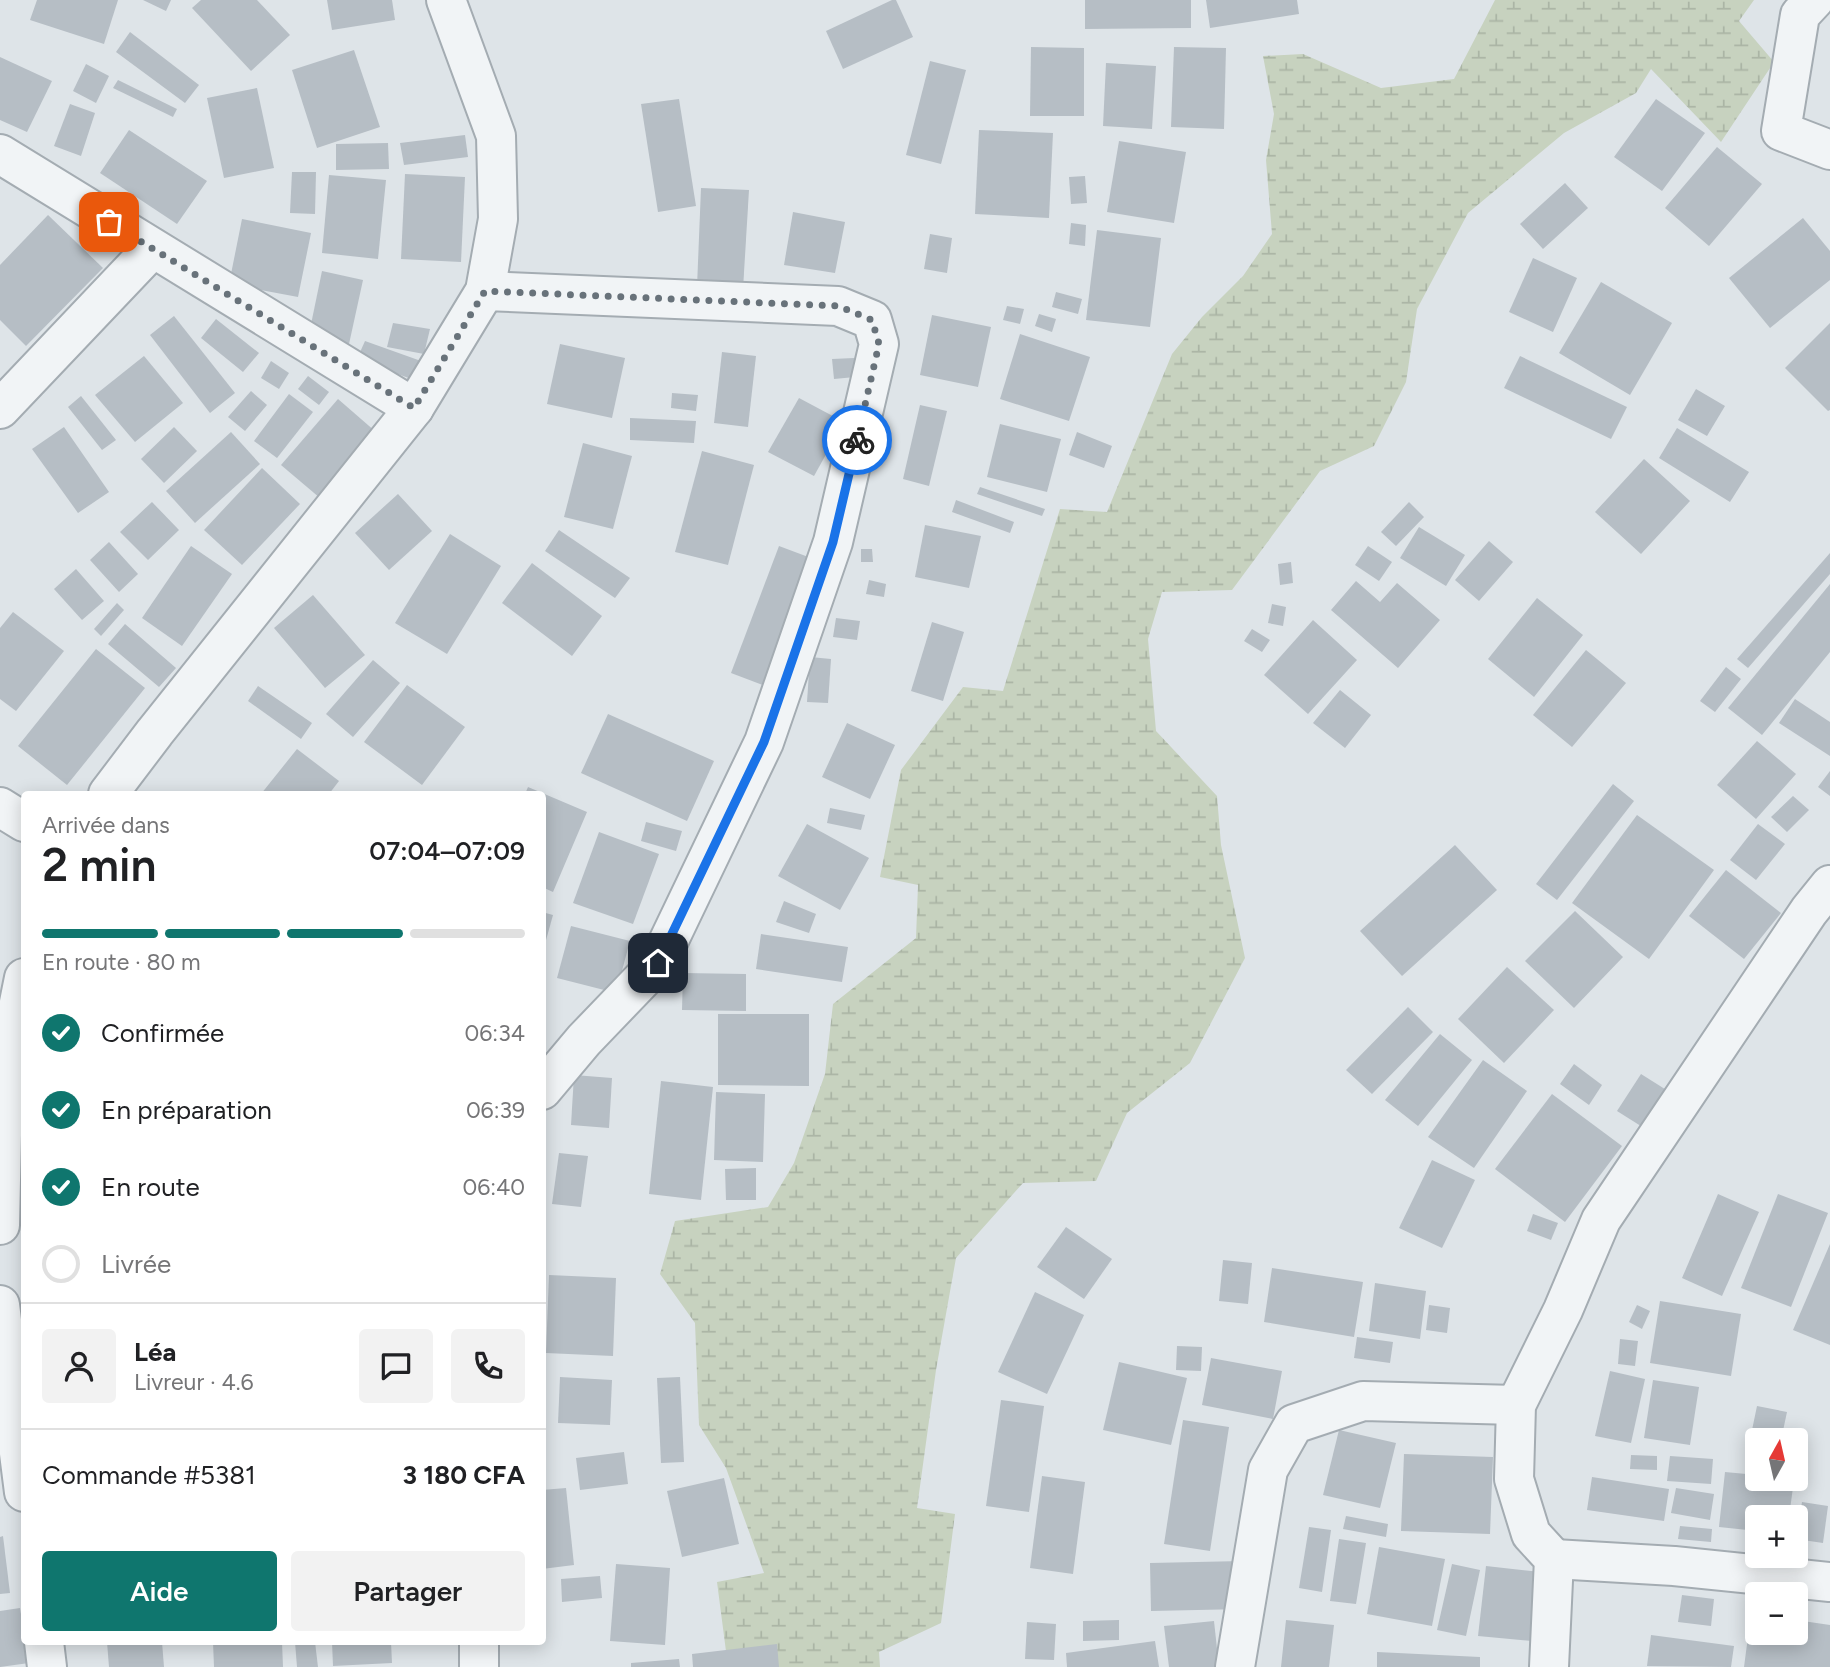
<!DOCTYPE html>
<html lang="fr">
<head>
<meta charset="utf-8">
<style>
	:root { --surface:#fff; --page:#f2f2f2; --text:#202124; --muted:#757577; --line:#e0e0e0; --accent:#0f766e }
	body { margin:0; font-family:Figtree,sans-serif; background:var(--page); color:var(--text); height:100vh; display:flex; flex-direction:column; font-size:26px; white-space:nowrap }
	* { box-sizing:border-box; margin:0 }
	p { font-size:23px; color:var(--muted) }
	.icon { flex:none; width:38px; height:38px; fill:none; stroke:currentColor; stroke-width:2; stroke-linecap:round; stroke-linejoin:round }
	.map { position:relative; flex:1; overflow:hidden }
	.panel { position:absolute; left:21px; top:791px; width:525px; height:854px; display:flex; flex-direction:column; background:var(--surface); border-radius:7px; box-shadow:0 4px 18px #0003 }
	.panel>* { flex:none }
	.needle { width:46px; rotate:8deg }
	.controls { position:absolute; left:1745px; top:1428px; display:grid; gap:14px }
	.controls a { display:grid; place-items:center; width:63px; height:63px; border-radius:7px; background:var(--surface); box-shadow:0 4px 18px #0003; font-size:35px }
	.pin { position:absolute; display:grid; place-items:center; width:60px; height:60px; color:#fff; margin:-30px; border-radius:14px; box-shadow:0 4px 10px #0006 }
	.courier { position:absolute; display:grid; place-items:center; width:70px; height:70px; margin:-35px; border:5px solid #1a73e8; border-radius:50%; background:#fff; color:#222; box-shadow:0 2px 9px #0007 }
	.summary em { font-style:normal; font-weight:600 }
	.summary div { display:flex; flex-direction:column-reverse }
	.summary { display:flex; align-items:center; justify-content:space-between; height:119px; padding:0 21px }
	h1 { font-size:46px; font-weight:600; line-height:52px }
	.bar { display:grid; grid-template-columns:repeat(4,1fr); gap:10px 7px; align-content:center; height:84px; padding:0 21px }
	.bar i { height:9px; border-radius:5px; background:var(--line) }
	.bar .selected { background:var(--accent) }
	.bar p { grid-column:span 4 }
	.line { display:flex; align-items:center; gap:18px; padding:0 21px; border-top:2px solid var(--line) }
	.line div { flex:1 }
	.round { display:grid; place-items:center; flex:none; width:74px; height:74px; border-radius:7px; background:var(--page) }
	ol { padding:0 21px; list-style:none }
	li { display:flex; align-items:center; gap:21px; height:77px }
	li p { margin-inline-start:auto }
	li .icon { padding:7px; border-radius:50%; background:var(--accent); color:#fff; stroke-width:4 }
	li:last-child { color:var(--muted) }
	li i { width:38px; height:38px; border:4px solid var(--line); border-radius:50% }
	.action { display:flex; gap:14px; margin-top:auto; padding:14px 21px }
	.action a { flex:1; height:80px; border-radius:7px; background:var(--accent); color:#fff; font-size:28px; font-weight:600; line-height:80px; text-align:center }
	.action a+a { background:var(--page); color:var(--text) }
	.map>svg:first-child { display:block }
	.wetland { fill:url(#wetland-marsh) }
	.building { fill:#b6bec5 }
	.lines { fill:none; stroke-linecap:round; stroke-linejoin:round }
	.minor-casing { stroke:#a4acb2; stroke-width:42 }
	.minor { stroke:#f1f4f6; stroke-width:38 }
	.done { stroke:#68727a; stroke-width:7; stroke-dasharray:0 12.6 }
	.route { stroke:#1a73e8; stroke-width:9 }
</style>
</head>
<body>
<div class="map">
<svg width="1830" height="1667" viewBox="0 0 1830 1667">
	<defs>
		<pattern id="wetland-marsh" width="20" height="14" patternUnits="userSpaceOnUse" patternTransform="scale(1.75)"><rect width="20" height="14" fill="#c7d2bf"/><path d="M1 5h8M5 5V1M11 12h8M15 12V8" fill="none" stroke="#abb5a5"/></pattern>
	</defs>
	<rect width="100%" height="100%" fill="#dee4e8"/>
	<!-- wetland -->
	<path class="wetland" d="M1495,0h259l-15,21 35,41 -53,80 -70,-73 -15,24 -72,40 -96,80 -51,96 -11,73 -32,64 -54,25 -88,119 -70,2 -14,47 8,92 61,65 4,49 24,113 -55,105 -63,50 -31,68 -73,2 -67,75 -20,112 -19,138 38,6 -14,109 -62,29 1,15h-145l-8,-8 -10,-77 47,-9 -38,-105 -27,-43 -4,-102 -35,-49 15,-53 93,-14 26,-44 31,-89 8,-70 83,-66 2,-53 -38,-8 21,-107 62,-83 40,4 57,-182 47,3 65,-158 30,-37 41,-41 29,-42 -6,-74 8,-46 -11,-58 40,-2 78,34 73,-9z"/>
	<!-- building -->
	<g class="building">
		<path d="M37,0h81l-14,44 -74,-24z"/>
		<path d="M143,0h28l-5,11z"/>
		<path d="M201,0h56l33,35 -39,36 -59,-63z"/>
		<path d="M327,0h65l3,20 -63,10z"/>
		<path d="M892,0h4l17,37 -70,32 -17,-38z"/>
		<path d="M1085,0h106v28l-106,1z"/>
		<path d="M1206,0h91l2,14 -89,14z"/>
		<path d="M130,32l69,53 -14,18 -69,-51z"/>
		<path d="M1031,47l53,1v68h-54z"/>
		<path d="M1174,47l52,1 -2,81 -53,-2z"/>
		<path d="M354,50l26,77 -63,21 -25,-78z"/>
		<path d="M0,57l52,24 -25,51 -27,-12z"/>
		<path d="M930,61l36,9 -25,94 -35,-9z"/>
		<path d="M1106,63l50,3 -4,63 -49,-3z"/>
		<path d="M86,64l23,12 -13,27 -23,-12z"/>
		<path d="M118,80l59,29 -4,8 -60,-29z"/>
		<path d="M257,88l17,80 -50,10 -17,-80z"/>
		<path d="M679,99l17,107 -38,6 -17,-108z"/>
		<path d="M1656,99l49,34 -43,58 -48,-34z"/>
		<path d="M70,104l25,9 -14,43 -27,-10z"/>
		<path d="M129,130l78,51 -30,43 -77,-51z"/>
		<path d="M979,130l74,3 -4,85 -74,-4z"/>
		<path d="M465,135l3,22 -64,8 -4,-22z"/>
		<path d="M1119,141l67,11 -12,71 -67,-11z"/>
		<path d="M388,143l1,26 -53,1v-26z"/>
		<path d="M1717,147l45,37 -53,62 -44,-38z"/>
		<path d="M292,172h24l-1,42 -25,-1z"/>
		<path d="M405,174l60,3 -4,85 -60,-3z"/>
		<path d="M329,175l57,5 -8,79 -56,-6z"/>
		<path d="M1085,176l2,27 -16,1 -2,-27z"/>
		<path d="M1565,183l23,25 -45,41 -23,-25z"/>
		<path d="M701,188l48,2 -6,99 -46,-2z"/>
		<path d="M793,212l52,10 -10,51 -51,-8z"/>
		<path d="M48,215l55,53 -77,78 -26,-26v-55z"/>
		<path d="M1803,218l27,33v29l-60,48 -41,-50z"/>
		<path d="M242,219l69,14 -13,64 -69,-13z"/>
		<path d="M1071,223l15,2 -1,21 -16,-2z"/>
		<path d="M1097,230l64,8 -11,89 -64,-7z"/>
		<path d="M930,234l22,4 -5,35 -23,-4z"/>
		<path d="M1533,258l44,20 -24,54 -44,-20z"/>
		<path d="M322,271l41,9 -14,64 -40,-10z"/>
		<path d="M1601,282l71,41 -42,72 -71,-42z"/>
		<path d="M1056,292l26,7 -4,15 -26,-7z"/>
		<path d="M1007,306l17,3 -4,15 -17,-4z"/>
		<path d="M1039,314l17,5 -4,13 -17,-6z"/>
		<path d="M932,315l59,12 -13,60 -58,-12z"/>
		<path d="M174,316l61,77 -25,20 -60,-78z"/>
		<path d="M216,319l43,34 -16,19 -42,-34z"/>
		<path d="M393,323l37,6 -6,25 -37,-7z"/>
		<path d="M1830,323v87l-2,1 -43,-43z"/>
		<path d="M1020,334l70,23 -21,64 -69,-22z"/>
		<path d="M365,341l56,20 -7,19 -57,-21z"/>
		<path d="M560,344l65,14 -13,60 -65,-14z"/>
		<path d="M722,352l34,4 -8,71 -34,-4z"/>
		<path d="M144,356l39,47 -48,39 -40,-47z"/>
		<path d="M1520,356l107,51 -16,32 -107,-51z"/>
		<path d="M854,358l1,19 -21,2 -2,-20z"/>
		<path d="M271,361l18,12 -10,16 -18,-11z"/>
		<path d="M308,376l21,16 -10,13 -21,-16z"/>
		<path d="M1696,389l29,17 -18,30 -29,-16z"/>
		<path d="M251,391l16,14 -22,26 -17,-14z"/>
		<path d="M672,393l26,2 -2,16 -25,-3z"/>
		<path d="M289,394l24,18 -36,46 -23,-17z"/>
		<path d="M81,396l35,44 -14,10 -34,-43z"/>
		<path d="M799,398l45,24 -30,54 -46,-24z"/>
		<path d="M338,399l38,33 -56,66 -39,-33z"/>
		<path d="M920,405l27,6 -18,75 -26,-7z"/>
		<path d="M630,418l66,3 -2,22 -64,-3z"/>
		<path d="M1000,424l61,15 -14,53 -60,-15z"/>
		<path d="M64,427l45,65 -31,21 -46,-64z"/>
		<path d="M174,427l23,24 -33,32 -23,-24z"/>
		<path d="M1677,428l72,44 -19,30 -71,-44z"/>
		<path d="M231,432l29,32 -65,59 -29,-32z"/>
		<path d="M1077,432l35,14 -8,22 -35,-13z"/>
		<path d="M583,443l49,13 -19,73 -49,-12z"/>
		<path d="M702,451l52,14 -26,100 -53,-13z"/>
		<path d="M1644,459l46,42 -49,53 -46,-42z"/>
		<path d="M262,468l38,36 -58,61 -38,-35z"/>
		<path d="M980,487l65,22 -3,7 -65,-22z"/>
		<path d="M398,494l34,37 -43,39 -34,-37z"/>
		<path d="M956,500l58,22 -4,11 -58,-21z"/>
		<path d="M152,502l27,28 -31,30 -28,-28z"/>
		<path d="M1409,502l15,15 -28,29 -15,-14z"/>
		<path d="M925,525l56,11 -12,52 -54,-11z"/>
		<path d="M1419,527l46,28 -19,31 -46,-28z"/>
		<path d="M559,530l71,48 -15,20 -70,-47z"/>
		<path d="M450,534l51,32 -54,88 -52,-31z"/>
		<path d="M1489,541l24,21 -34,39 -24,-21z"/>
		<path d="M109,542l29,32 -19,18 -29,-32z"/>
		<path d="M191,546l41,28 -50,72 -40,-28z"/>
		<path d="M779,546l40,15 -48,127 -40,-15z"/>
		<path d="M1368,546l24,16 -13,19 -24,-16z"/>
		<path d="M861,549h11l1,13h-12z"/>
		<path d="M1830,553v21l-82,94 -11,-9z"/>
		<path d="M1291,562l2,21 -13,2 -2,-21z"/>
		<path d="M532,563l70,53 -30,40 -70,-53z"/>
		<path d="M76,569l28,32 -22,19 -28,-31z"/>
		<path d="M869,580l17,4 -2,13 -18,-3z"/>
		<path d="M1356,581l24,21 17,-19 43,37 -42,48 -67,-58z"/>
		<path d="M1830,584v68l-68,83 -34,-27z"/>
		<path d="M313,595l52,60 -40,33 -51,-60z"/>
		<path d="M1537,598l46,37 -49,62 -46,-38z"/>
		<path d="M117,603l7,7 -23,26 -7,-7z"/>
		<path d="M1272,604l14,3 -3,19 -15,-3z"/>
		<path d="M13,612l51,39 -48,60 -16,-12v-71z"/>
		<path d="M836,618l24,3 -3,19 -24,-3z"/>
		<path d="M1313,620l44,40 -49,54 -44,-39z"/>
		<path d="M932,622l32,10 -21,69 -32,-10z"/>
		<path d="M125,624l51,44 -17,19 -51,-43z"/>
		<path d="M1252,629l18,11 -8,12 -18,-11z"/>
		<path d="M96,649l49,39 -78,97 -49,-39z"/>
		<path d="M1586,650l40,33 -54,64 -39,-32z"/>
		<path d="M810,657l21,2 -3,44 -21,-1z"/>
		<path d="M373,660l27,23 -47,54 -27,-23z"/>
		<path d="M1726,667l15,12 -26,33 -15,-11z"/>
		<path d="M407,685l58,42 -43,58 -58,-43z"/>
		<path d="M258,686l54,37 -11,16 -53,-38z"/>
		<path d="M1340,690l31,25 -26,33 -32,-25z"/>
		<path d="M1795,699l35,23v34l-51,-33z"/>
		<path d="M608,714l106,47 -27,60 -106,-48z"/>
		<path d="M847,723l48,22 -25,54 -48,-22z"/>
		<path d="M1757,741l39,33 -40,45 -39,-34z"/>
		<path d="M297,749l42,32 -10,13h-68z"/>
		<path d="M1830,771v25l-12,-9z"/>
		<path d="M1613,784l21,17 -77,99 -21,-16z"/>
		<path d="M528,787l59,25 -34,80 -11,-5v-93h-17z"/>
		<path d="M1793,796l16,14 -22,22 -16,-15z"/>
		<path d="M830,808l35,7 -4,15 -34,-7z"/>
		<path d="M1637,815l77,55 -65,89 -77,-56z"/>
		<path d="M646,822l36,9 -6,20 -35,-10z"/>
		<path d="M807,824l62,34 -29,52 -62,-34z"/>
		<path d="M1758,824l27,20 -29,36 -26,-20z"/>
		<path d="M599,832l60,22 -26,70 -60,-21z"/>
		<path d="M1455,845l42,45 -95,86 -42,-45z"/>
		<path d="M1726,870l55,43 -37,46 -55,-43z"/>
		<path d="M784,901l32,13 -7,19 -33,-11z"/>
		<path d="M1575,911l48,46 -49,51 -49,-47z"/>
		<path d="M542,912l11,3 -10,36h-1z"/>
		<path d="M571,926l59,15 -14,52 -59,-15z"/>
		<path d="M761,934l87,13 -6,35 -86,-13z"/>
		<path d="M1507,967l47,43 -50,53 -46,-44z"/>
		<path d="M683,973l63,1v37l-64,-1z"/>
		<path d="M1408,1007l25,25 -61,62 -26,-24z"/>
		<path d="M718,1014h91v72l-91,-1z"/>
		<path d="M1440,1034l32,26 -54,66 -33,-26z"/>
		<path d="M1483,1060l44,31 -53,77 -46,-31z"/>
		<path d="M1574,1064l28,21 -13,20 -29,-21z"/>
		<path d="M1641,1074l27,17 -24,37 -27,-17z"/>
		<path d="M574,1075l38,3 -3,50 -38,-3z"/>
		<path d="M661,1081l52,6 -12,113 -52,-6z"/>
		<path d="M716,1092l49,2 -2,68 -49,-2z"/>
		<path d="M1552,1094l70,52 -57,76 -70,-53z"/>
		<path d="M559,1153l29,3 -7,51 -29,-3z"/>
		<path d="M1432,1160l43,20 -33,68 -43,-20z"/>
		<path d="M756,1168v32h-30l-1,-31z"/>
		<path d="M1718,1194l41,18 -37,84 -40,-18z"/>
		<path d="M1778,1194l50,19 -37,94 -50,-19z"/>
		<path d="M1533,1214l25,9 -7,17 -24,-9z"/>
		<path d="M1066,1227l46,32 -28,40 -47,-32z"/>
		<path d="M1830,1244v101l-37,-15z"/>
		<path d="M1223,1260l29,3 -4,41 -29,-3z"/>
		<path d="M1272,1268l91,14 -9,55 -90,-15z"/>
		<path d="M549,1275l67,3 -3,78 -67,-3z"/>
		<path d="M1375,1283l51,8 -6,48 -51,-8z"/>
		<path d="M1035,1292l49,23 -37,79 -49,-22z"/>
		<path d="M1660,1301l81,13 -10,62 -81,-13z"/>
		<path d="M1429,1305l21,3 -3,25 -21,-3z"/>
		<path d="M1637,1305l13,6 -8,18 -13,-7z"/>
		<path d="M1357,1337l36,5 -3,21 -36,-5z"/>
		<path d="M1620,1339l18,2 -3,25 -17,-2z"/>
		<path d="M1177,1346l25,1 -1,24 -25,-1z"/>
		<path d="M1211,1358l71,13 -9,48 -71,-14z"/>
		<path d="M1119,1362l68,16 -16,67 -68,-15z"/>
		<path d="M1610,1371l35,8 -14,64 -36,-7z"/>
		<path d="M560,1377l52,3 -2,45 -52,-2z"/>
		<path d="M680,1377l4,85 -23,1 -4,-85z"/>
		<path d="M1653,1380l46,7 -9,58 -46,-7z"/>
		<path d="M1001,1400l43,6 -15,106 -43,-6z"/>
		<path d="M1757,1406l30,6 -6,28h-24v16l-10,-2z"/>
		<path d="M1183,1420l46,7 -19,124 -46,-7z"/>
		<path d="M1339,1430l57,13 -16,65 -57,-13z"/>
		<path d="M624,1452l4,32 -48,6 -4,-32z"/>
		<path d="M1404,1454l89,3 -3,77 -89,-3z"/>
		<path d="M1631,1455l26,1v14l-27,-1z"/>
		<path d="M1670,1456l43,3 -2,25 -44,-3z"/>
		<path d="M1725,1472l32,3v4l37,1 -5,37h-32v14l-38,-4z"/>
		<path d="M1042,1476l43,6 -12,92 -43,-6z"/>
		<path d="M1592,1477l77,12 -5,32 -77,-11z"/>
		<path d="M724,1478l15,66 -57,13 -15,-66z"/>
		<path d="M566,1488l8,77 -32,4v-79z"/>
		<path d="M1676,1488l38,6 -4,26 -39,-7z"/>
		<path d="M1802,1502l26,4 -5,37 -27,-4z"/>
		<path d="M1346,1516l42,8 -2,13 -43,-8z"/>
		<path d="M1680,1526l32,3 -1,13 -33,-3z"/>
		<path d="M1309,1527l22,3 -9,62 -23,-4z"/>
		<path d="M3,1536l7,57 -10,1v-57z"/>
		<path d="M1339,1539l27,4 -10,61 -26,-3z"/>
		<path d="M1379,1547l66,12 -13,67 -65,-12z"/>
		<path d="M1243,1561l1,48 -93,2 -1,-48z"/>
		<path d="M616,1564l54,4 -5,77 -55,-4z"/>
		<path d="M1452,1564l28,6 -14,66 -29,-6z"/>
		<path d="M1486,1566l64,7 -8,69 -64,-6z"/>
		<path d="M600,1576l2,22 -40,4 -1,-23z"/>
		<path d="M1682,1595l32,4 -3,27 -33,-4z"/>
		<path d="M20,1608l9,55 -29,4v-56z"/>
		<path d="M1751,1614l6,1v18h39v-13l34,5v42h-86z"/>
		<path d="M1119,1620v20l-36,1v-20z"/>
		<path d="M1286,1620l48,5 -5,42h-48z"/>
		<path d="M1214,1621l5,46h-50l-5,-41z"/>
		<path d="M1027,1622l29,2 -2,36 -29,-1z"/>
		<path d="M1651,1635l83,11 -3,21 -84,-1z"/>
		<path d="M1155,1641l4,26h-92l-1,-14z"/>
		<path d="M107,1642h55l2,25h-55z"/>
		<path d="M213,1642h69l1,25h-69z"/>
		<path d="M295,1642h20l3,25h-21z"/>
		<path d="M332,1642h59l1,21 -59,3z"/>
		<path d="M777,1644l2,23h-86l-1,-13z"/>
		<path d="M1377,1652l103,5v10h-103z"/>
		<path d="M679,1659l1,8h-49v-4z"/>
	</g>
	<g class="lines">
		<!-- minor casing -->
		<g class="minor-casing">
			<g id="minor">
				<path d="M1814,0l-14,15 -19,116 49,19"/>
				<path d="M0,154l414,254"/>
				<path d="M485,291l353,15 34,14 7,24 -46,198 -69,200 -106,221 -74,77 -42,50"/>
				<path d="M0,409l152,-160"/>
				<path d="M108,794l47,-62 259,-324 71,-117 13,-72 -2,-83 -50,-136"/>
				<path d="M0,807l24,15"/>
				<path d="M0,1225l2,-90 7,-83 15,-74"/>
				<path d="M0,1305l24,187"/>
				<path d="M1554,1559l120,7 156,16"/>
				<path d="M44,1642l3,25"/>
				<path d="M479,1642v25"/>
				<path d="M1235,1667l33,-197 26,-46 69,-23 153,4"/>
				<path d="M1549,1667l5,-108 -23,-25 -17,-55 2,-74 47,-95 38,-90 208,-309 21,-26"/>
			</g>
		</g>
		<!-- minor -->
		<use href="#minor" class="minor"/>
	</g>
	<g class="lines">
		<!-- done -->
		<path class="done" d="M109,222l305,186 71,-117 353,15 34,14 7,24 -22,96"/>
		<!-- route -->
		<path class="route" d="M658,963l106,-221 69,-200 24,-102"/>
	</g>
</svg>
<div class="controls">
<a><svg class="needle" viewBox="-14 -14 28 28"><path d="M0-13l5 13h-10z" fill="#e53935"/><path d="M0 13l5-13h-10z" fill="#757577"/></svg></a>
<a>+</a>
<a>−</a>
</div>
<div class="pin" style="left:109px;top:222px;background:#ea580c"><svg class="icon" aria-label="bag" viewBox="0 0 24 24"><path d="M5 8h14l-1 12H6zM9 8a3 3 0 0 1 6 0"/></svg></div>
<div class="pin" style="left:658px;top:963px;background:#1f2937"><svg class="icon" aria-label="home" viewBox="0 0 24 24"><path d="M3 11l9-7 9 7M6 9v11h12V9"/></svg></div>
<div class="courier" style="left:857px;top:440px"><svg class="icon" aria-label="bike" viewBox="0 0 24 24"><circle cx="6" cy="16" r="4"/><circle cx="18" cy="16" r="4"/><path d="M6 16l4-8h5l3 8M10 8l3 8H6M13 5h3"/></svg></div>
<section class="panel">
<div class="summary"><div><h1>2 min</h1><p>Arrivée dans</p></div><em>07:04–07:09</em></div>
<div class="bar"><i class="selected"></i><i class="selected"></i><i class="selected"></i><i></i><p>En route · 80 m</p></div>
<ol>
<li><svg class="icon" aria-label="check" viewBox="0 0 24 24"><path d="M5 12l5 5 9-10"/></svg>Confirmée<p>06:34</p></li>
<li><svg class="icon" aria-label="check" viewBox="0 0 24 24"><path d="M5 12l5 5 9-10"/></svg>En préparation<p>06:39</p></li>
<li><svg class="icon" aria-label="check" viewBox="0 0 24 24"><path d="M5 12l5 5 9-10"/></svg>En route<p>06:40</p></li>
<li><i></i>Livrée</li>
</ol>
<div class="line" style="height:126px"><a class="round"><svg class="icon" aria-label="person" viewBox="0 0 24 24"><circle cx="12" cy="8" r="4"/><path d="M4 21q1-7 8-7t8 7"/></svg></a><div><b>Léa</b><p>Livreur · 4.6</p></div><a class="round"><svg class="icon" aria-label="chat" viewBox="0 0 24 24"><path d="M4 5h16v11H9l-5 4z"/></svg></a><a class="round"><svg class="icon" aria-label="phone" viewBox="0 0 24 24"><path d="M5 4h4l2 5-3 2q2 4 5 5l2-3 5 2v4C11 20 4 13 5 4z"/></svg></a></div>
<div class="line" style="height:91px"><div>Commande #5381</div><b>3 180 CFA</b></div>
<div class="action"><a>Aide</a><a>Partager</a></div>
</section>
</div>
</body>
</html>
